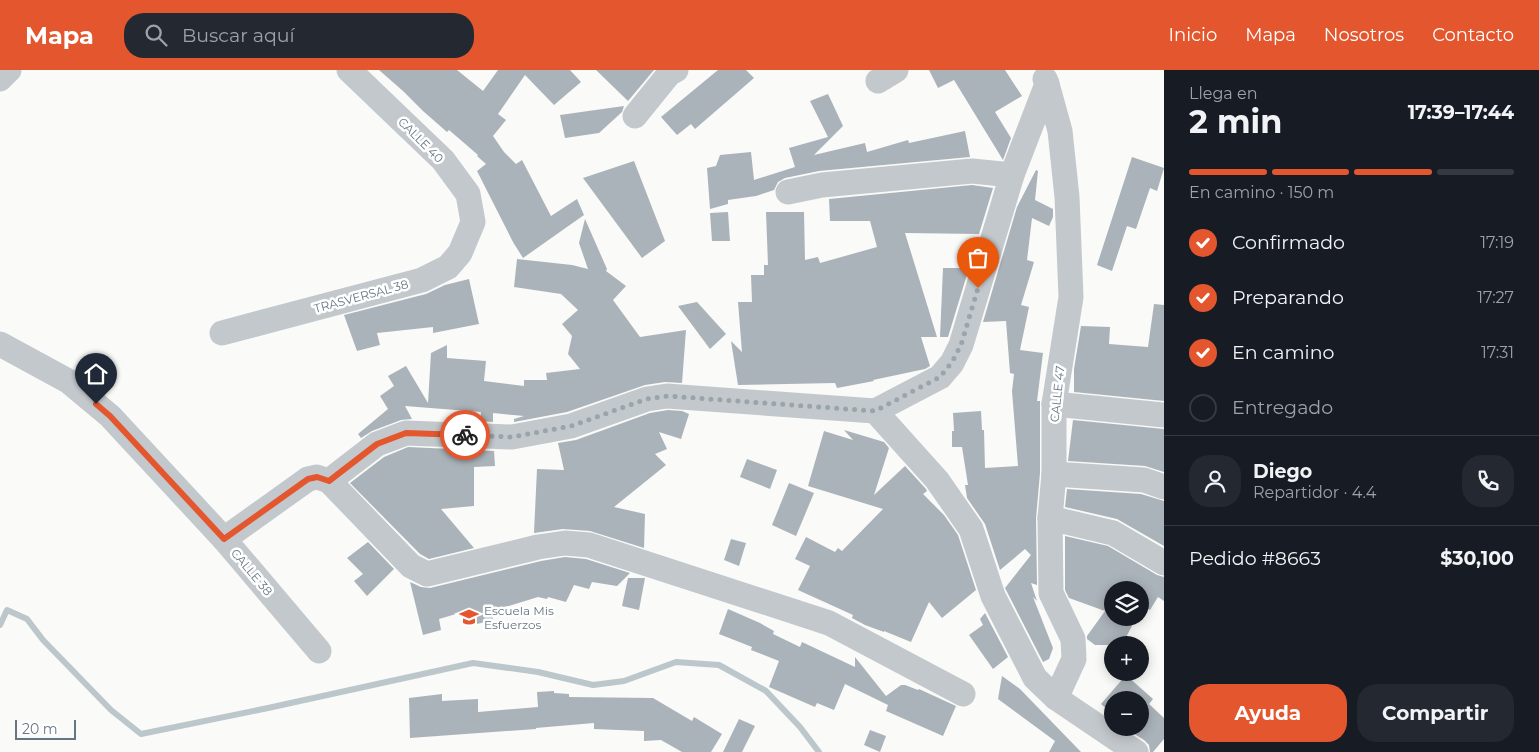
<!DOCTYPE html>
<html lang="es">
<head>
<meta charset="utf-8">
<style>
	:root { --surface:#171b24; --page:#242831; --text:#f1f3f6; --muted:#9ea1a6; --line:#363941; --accent:#e4572e }
	body { margin:0; font-family:Montserrat,sans-serif; background:var(--page); color:var(--text); height:100vh; display:flex; flex-direction:column; font-size:19px; white-space:nowrap }
	* { box-sizing:border-box; margin:0 }
	p { font-size:16px; color:var(--muted) }
	.icon { flex:none; width:28px; height:28px; fill:none; stroke:currentColor; stroke-width:2; stroke-linecap:round; stroke-linejoin:round }
	.map { position:relative; flex:1; overflow:hidden }
	.panel { display:flex; flex-direction:column; background:var(--surface); width:375px }
	.panel>* { flex:none }
	.tools { position:absolute; left:1104px; top:511px; display:grid; gap:10px }
	.tools a { display:grid; place-items:center; width:45px; height:45px; border-radius:50%; background:var(--surface); box-shadow:0 2px 12px #0003; font-size:25px }
	.scale { position:absolute; left:15px; bottom:12px; width:61px; box-sizing:border-box; padding-left:5px; border:2px solid #657683; border-top:0; font-size:14px; line-height:18px; white-space:nowrap; color:#657683; -webkit-text-stroke:4px #fff; paint-order:stroke }
	.pin { position:absolute; display:grid; place-items:center; width:42px; height:42px; color:#fff; margin:-51px -21px; border-radius:50% 50% 50% 0; rotate:-45deg; box-shadow:0 0 5px #0007 }
	.pin .icon { rotate:45deg }
	.courier { position:absolute; display:grid; place-items:center; width:50px; height:50px; margin:-25px; border:4px solid #e4572e; border-radius:50%; background:#fff; color:#222; box-shadow:0 1px 6px #0007 }
	.overview em { font-style:normal; font-weight:700 }
	.overview div { display:flex; flex-direction:column-reverse }
	.overview { display:flex; align-items:center; justify-content:space-between; height:85px; padding:0 25px }
	h1 { font-size:32px; font-weight:700; line-height:38px }
	.bar { display:grid; grid-template-columns:repeat(4,1fr); gap:8px 5px; align-content:center; height:60px; padding:0 25px }
	.bar i { height:6px; border-radius:4px; background:var(--line) }
	.bar .current { background:var(--accent) }
	.bar p { grid-column:span 4 }
	.line { display:flex; align-items:center; gap:12px; padding:0 25px; border-top:1px solid var(--line) }
	.line div { flex:1 }
	.round { display:grid; place-items:center; flex:none; width:52px; height:52px; border-radius:20px; background:var(--page) }
	ol { padding:0 25px; list-style:none }
	li { display:flex; align-items:center; gap:15px; height:55px }
	li p { margin-inline-start:auto }
	li .icon { padding:5px; border-radius:50%; background:var(--accent); color:#fff; stroke-width:4 }
	li:last-child { color:var(--muted) }
	li i { width:28px; height:28px; border:2px solid var(--line); border-radius:50% }
	.primary-button { display:flex; gap:10px; margin-top:auto; padding:10px 25px }
	.primary-button a { flex:1; height:58px; border-radius:20px; background:var(--accent); color:#fff; font-size:20px; font-weight:700; line-height:58px; text-align:center }
	.primary-button a+a { background:var(--page); color:var(--text) }
	header { display:flex; align-items:center; gap:30px; box-sizing:border-box; height:70px; padding:0 25px; background:var(--accent); color:#fff }
	header strong { font-size:24px }
	nav { display:flex; gap:28px; margin-inline-start:auto; font-size:18px }
	.search { width:350px; height:45px; background:var(--page); display:flex; align-items:center; gap:12px; box-sizing:border-box; padding:0 18px; border-radius:20px; color:var(--muted); font-size:19px }
	main { display:flex; flex:1; min-height:0 }
	.map>svg:first-child { display:block }
	.lines { fill:none; stroke-linecap:round; stroke-linejoin:round }
	.stream { stroke:#bbc7cb; stroke-width:6 }
	.building { fill:#aab3b9 }
	.minor { stroke:#c3c8cc; stroke-width:25 }
	.done { stroke:#99a4ac; stroke-width:5; stroke-dasharray:0 9 }
	.route { stroke:#e4572e; stroke-width:6 }
	.labels { text-anchor:middle; dominant-baseline:central; stroke-width:5; stroke-linejoin:round; paint-order:stroke }
	.street-label { font-size:12px; fill:#657683; stroke:#fff }
	.poi-label { font-size:12px; fill:#657683; stroke:#fff; text-anchor:start }
</style>
</head>
<body>
<header>
<strong>Mapa</strong>
<div class="search"><svg class="icon" aria-label="search" viewBox="0 0 24 24"><circle cx="10" cy="10" r="6"/><path d="M15 15l6 6"/></svg>Buscar aquí</div>
<nav><a>Inicio</a><a>Mapa</a><a>Nosotros</a><a>Contacto</a></nav>
</header>
<main>
<div class="map">
<svg width="1164" height="682" viewBox="0 0 1164 682">
	<rect width="100%" height="100%" fill="#fafaf8"/>
	<g class="lines">
		<!-- stream -->
		<path class="stream" d="M0,555l7,-15 20,9 16,21 68,70 30,24 127,-26 205,-45 65,9 55,13 31,-4 52,-19 43,3 47,26 34,36 19,25"/>
	</g>
	<!-- building -->
	<g class="building">
		<path d="M379,0h78l26,21 15,-21h72l11,12 -27,23 -29,-30 -27,39 8,6 -13,16 11,16 12,12 6,-4 29,56 26,-17 7,16 -61,43 -10,-16 -36,-71 9,-7 -9,-8 1,-1 -15,-13 -14,-12 -2,2 -24,-21 -20,-20z"/>
		<path d="M596,0h58l-26,31z"/>
		<path d="M718,0h28l8,8 -59,51 -4,-5 -14,11 -16,-18z"/>
		<path d="M929,0h76l17,26 -27,16 16,26 -8,22 -49,-80 -16,8z"/>
		<path d="M828,24l15,32 -29,29 51,-12 2,9 41,-12 1,3 56,-12 5,26 -151,14 -34,7 -7,4 -4,8 -18,6 -28,4v4l-18,5 -3,-41 9,-2 4,-11 31,-3 3,28 41,-13 -6,-19 39,-11 -18,-36z"/>
		<path d="M624,36l-2,6 -23,21 -34,5 -5,-23z"/>
		<path d="M1132,87l32,11 -7,23 -7,-3 -14,41 -9,-3 -15,45 -15,-6z"/>
		<path d="M634,91l31,80 -23,17 -59,-80z"/>
		<path d="M1036,100l2,1 -3,29 18,9v8l-4,9 -17,-8 -5,42 7,2 -13,43 8,2 -9,43 23,3 -6,48h3v72l-4,45 1,67 -6,-2 6,18 -4,-4 20,51 -4,11 -6,3 -38,-74 26,-33 -6,-6 -25,21 -15,-46 -18,-26 -2,-13h3l-6,-38h-10v-16h2l-1,-18 28,-2 1,19h2l1,38 33,-2 -6,-75 2,-17 -4,-1 -4,-52 -23,1 34,-115z"/>
		<path d="M972,115l21,3 -14,46 -74,-1 32,104h-16l9,29 -5,3 -52,11 1,1 -37,7 -2,-5 -97,2 -7,-44 11,11 -4,-50h14l-1,-27h13v-10h4l-2,-53h38l1,48 13,-3 2,6 57,-16 -7,-26h-40l-1,-22z"/>
		<path d="M728,142l2,29h-18l-2,-28z"/>
		<path d="M585,149l22,50 -1,2 20,15 -13,14 27,37 46,-7 -4,53 -17,-1 -20,3 -78,27 -53,10v-3l10,-3 -31,-3v9l-13,-1 1,-9 -76,-6 7,13 -11,1 -29,11 -11,7 -3,-4 30,-25 -8,-13 14,-10 -6,-10 18,-10 22,37 3,-50 16,-8v13l39,3 -2,20 40,5v-6h23l-1,-7 34,-4 -12,-15 4,-18 -10,-12 16,-14 -17,-16 -47,-7 3,-28 55,6 16,4 -9,-26z"/>
		<path d="M943,198h26l-21,69h-8z"/>
		<path d="M469,209l10,45 -46,9v-6l-56,6 3,12 -23,6 -13,-36 82,-21 19,-9z"/>
		<path d="M697,232l29,32 -16,15 -32,-43z"/>
		<path d="M1154,234l10,1v96l-90,-9v-23l7,-43 29,1 -1,17 39,3z"/>
		<path d="M668,340l14,1 7,3 -8,25 -22,-7 8,17 -12,5 11,11 -52,42 31,7 -1,34 -54,-17 -27,-2 -29,4 3,-64 27,1 -6,-27 18,-3 74,-27z"/>
		<path d="M1073,350l91,9v43l-19,-6 -77,-5z"/>
		<path d="M844,360l40,12 5,6 -15,47 31,-29 21,23 1,2 -4,3 21,21 14,20 18,55 -34,28 -13,-16 -18,40 -27,-11v1l-19,-7 -13,-7 1,-3 -55,-25 12,-24 -15,-7 11,-22 29,15 3,-4 4,3 41,-42 -75,-23 16,-55 29,9z"/>
		<path d="M408,377l86,4 1,15 -21,1v39l-33,3 33,39 -45,11 -9,-5 -70,-71 34,-26z"/>
		<path d="M747,389l30,11 -7,19 -30,-12z"/>
		<path d="M789,413l25,10 -18,43 -24,-11z"/>
		<path d="M1067,419l74,5 23,7v45l-47,-27 -52,-12z"/>
		<path d="M1065,466l43,10 49,29 7,2v24l-6,-4 -8,13 -8,-5 -2,5v-20h-28v28h24l-14,27h-27l-8,-6v-3l18,-25 -36,-13 -4,-8z"/>
		<path d="M731,469l15,4 -7,23 -15,-6z"/>
		<path d="M368,472l26,27 -27,27 -13,-15 9,-7 -16,-16z"/>
		<path d="M565,487l21,2 44,14 -13,13 -25,-4 -3,7 -15,-4 -8,17 -18,-5 -1,2 -9,-2 -46,14 1,9 -16,4 -4,-15 -34,10 2,11 -18,5 -13,-53 11,5 9,1 111,-27z"/>
		<path d="M628,508h17l-6,32 -17,-4z"/>
		<path d="M728,539l32,14 14,8 -1,3 27,13 2,-5 53,25v-10l31,39 15,-11h4l13,5 1,-1 37,17 -13,30 -57,-25 2,-6 -43,-21 -11,26 -17,-7 -2,4 -46,-20 10,-26 -28,-11 1,-3 -33,-13z"/>
		<path d="M985,543l23,44 -15,12 -24,-34 14,-10 -3,-6z"/>
		<path d="M1126,605l27,24 -4,5 15,14v21l-11,13h-3l-1,-7 -5,-5 -19,-12h15v-28h-28v14l-11,-10z"/>
		<path d="M1002,606l18,13 61,63h-32l6,-11 -57,-42z"/>
		<path d="M554,621v2l15,1v3l84,1 39,23 2,-4 28,17 -11,18h-29l-21,-12 -17,1v-10l-50,-2v-6l-58,5v1l-126,9 -1,-40 33,-4v7l36,-2v13l60,-5 -1,-15z"/>
		<path d="M739,649l16,7 -13,26h-19z"/>
		<path d="M870,660l16,6 -6,16 -16,-7z"/>
	</g>
	<g class="lines">
		<!-- minor -->
		<g class="minor">
			<path d="M0,9l9,-9"/>
			<path d="M878,11l18,-11"/>
			<path d="M1047,14l13,47 7,66 4,100 -17,107v70l-4,44 1,75 22,46 1,20 -18,39"/>
			<path d="M635,46l34,-42 7,-4"/>
			<path d="M788,122l34,-7 150,-14 40,4"/>
			<path d="M222,263l200,-53 26,-13 12,-14 13,-31 -5,-28 -25,-34 -94,-90"/>
			<path d="M0,274l68,37 42,35 114,123 95,112"/>
			<path d="M1054,334l110,11"/>
			<path d="M875,341l65,-34 12,-14 9,-18 51,-170 35,-91 -2,-5"/>
			<path d="M1054,404l90,6 20,7"/>
			<path d="M329,411l82,85 16,8 111,-27 27,-4 24,2 240,78 134,71"/>
			<path d="M1050,448l63,15 51,30"/>
			<path d="M224,469l84,-60 9,-2 12,4 48,-37 29,-11 106,4 59,-11 76,-27 20,-3 208,15 62,69 34,49 22,67 42,82 21,20 80,54"/>
		</g>
	</g>
	<g class="lines">
		<!-- done -->
		<path class="done" d="M465,365l47,2 59,-11 76,-27 20,-3 208,15 65,-34 12,-15 9,-17 17,-57"/>
		<!-- route -->
		<path class="route" d="M96,334l14,12 114,123 84,-60 9,-2 12,4 48,-37 29,-11 59,2"/>
	</g>
	<!-- icons -->
	<defs>
		<g id="school-bare" transform="scale(1.5)"><path d="M0-5L7-2L0 1L-7-2ZM-4 1L0 2.5L4 1V4Q0 6-4 4Z" fill="#e4572e" stroke="#fff" stroke-width="2.5" paint-order="stroke"/></g>
	</defs>
	<g fill-rule="evenodd">
		<use href="#school-bare" x="469" y="547"/>
	</g>
	<g class="labels">
		<!-- street labels -->
		<g class="street-label">
			<text transform="translate(421 70) rotate(45)">CALLE 40</text>
			<text transform="translate(361 226) rotate(-15)">TRASVERSAL 38</text>
			<text transform="translate(1057 324) rotate(-84)">CALLE 47</text>
			<text transform="translate(252 502) rotate(50)">CALLE 38</text>
		</g>
		<!-- poi labels -->
		<g class="poi-label">
			<text x="484" y="540">Escuela Mis<tspan x="484" dy="14">Esfuerzos</tspan></text>
		</g>
	</g>
</svg>
<div class="tools">
<a><svg class="icon" aria-label="layers" viewBox="0 0 24 24"><path d="M12 4l9 5-9 5-9-5zM3 14l9 5 9-5"/></svg></a>
<a>+</a>
<a>−</a>
</div>
<div class="scale">20 m</div>
<div class="pin" style="left:978px;top:218px;background:#ea580c"><svg class="icon" aria-label="bag" viewBox="0 0 24 24"><path d="M5 8h14l-1 12H6zM9 8a3 3 0 0 1 6 0"/></svg></div>
<div class="pin" style="left:96px;top:334px;background:#1f2937"><svg class="icon" aria-label="home" viewBox="0 0 24 24"><path d="M3 11l9-7 9 7M6 9v11h12V9"/></svg></div>
<div class="courier" style="left:465px;top:365px"><svg class="icon" aria-label="bike" viewBox="0 0 24 24"><circle cx="6" cy="16" r="4"/><circle cx="18" cy="16" r="4"/><path d="M6 16l4-8h5l3 8M10 8l3 8H6M13 5h3"/></svg></div>
</div>
<section class="panel">
<div class="overview"><div><h1>2 min</h1><p>Llega en</p></div><em>17:39–17:44</em></div>
<div class="bar"><i class="current"></i><i class="current"></i><i class="current"></i><i></i><p>En camino · 150 m</p></div>
<ol>
<li><svg class="icon" aria-label="check" viewBox="0 0 24 24"><path d="M5 12l5 5 9-10"/></svg>Confirmado<p>17:19</p></li>
<li><svg class="icon" aria-label="check" viewBox="0 0 24 24"><path d="M5 12l5 5 9-10"/></svg>Preparando<p>17:27</p></li>
<li><svg class="icon" aria-label="check" viewBox="0 0 24 24"><path d="M5 12l5 5 9-10"/></svg>En camino<p>17:31</p></li>
<li><i></i>Entregado</li>
</ol>
<div class="line" style="height:90px"><a class="round"><svg class="icon" aria-label="person" viewBox="0 0 24 24"><circle cx="12" cy="8" r="4"/><path d="M4 21q1-7 8-7t8 7"/></svg></a><div><b>Diego</b><p>Repartidor · 4.4</p></div><a class="round"><svg class="icon" aria-label="phone" viewBox="0 0 24 24"><path d="M5 4h4l2 5-3 2q2 4 5 5l2-3 5 2v4C11 20 4 13 5 4z"/></svg></a></div>
<div class="line" style="height:65px"><div>Pedido #8663</div><b>$30,100</b></div>
<div class="primary-button"><a>Ayuda</a><a>Compartir</a></div>
</section>
</main>
</body>
</html>
